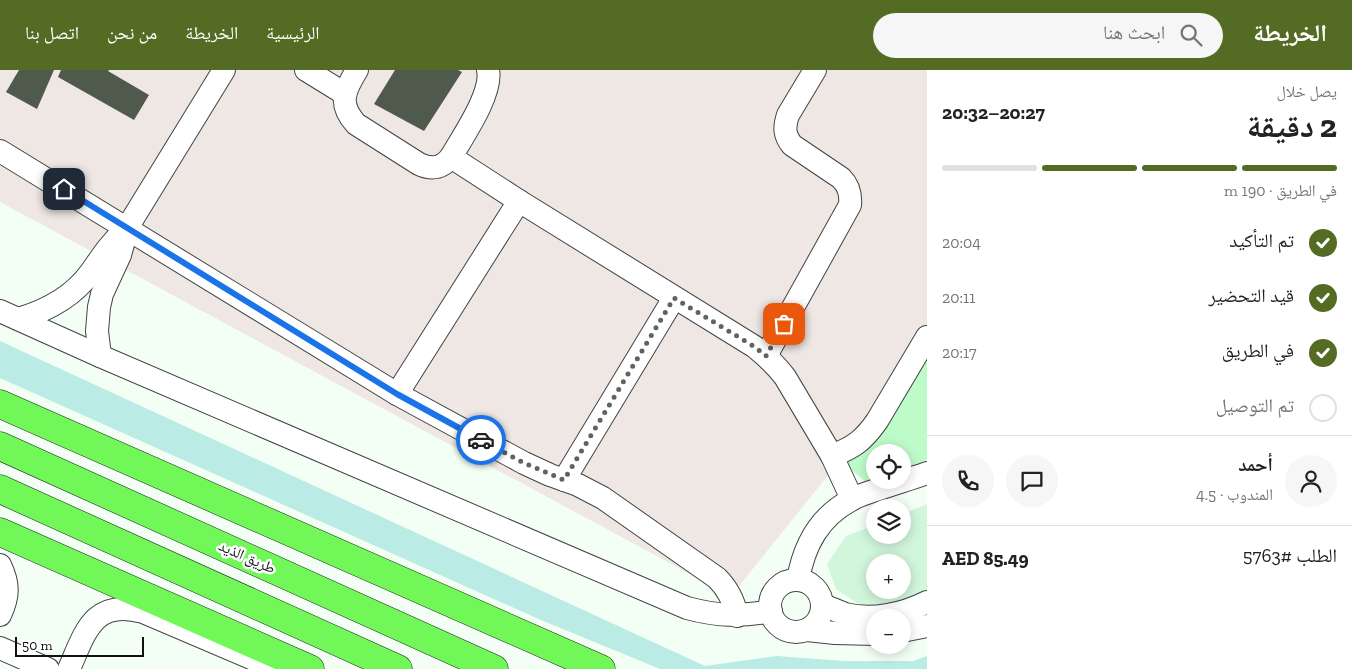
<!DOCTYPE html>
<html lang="ar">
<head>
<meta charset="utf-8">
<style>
	:root { --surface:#fff; --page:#f6f6f6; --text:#222; --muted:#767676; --line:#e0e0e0; --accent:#536b22 }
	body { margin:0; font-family:"Zilla Slab","Noto Naskh Arabic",serif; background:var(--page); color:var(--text); direction:rtl; height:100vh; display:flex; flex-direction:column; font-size:19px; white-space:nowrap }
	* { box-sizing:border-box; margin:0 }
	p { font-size:16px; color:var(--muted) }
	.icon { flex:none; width:28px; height:28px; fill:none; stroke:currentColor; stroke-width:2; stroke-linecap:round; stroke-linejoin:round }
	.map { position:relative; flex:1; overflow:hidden; direction:ltr }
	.drawer { display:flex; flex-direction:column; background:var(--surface); width:425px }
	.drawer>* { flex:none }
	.fabs { position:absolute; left:866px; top:374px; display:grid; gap:10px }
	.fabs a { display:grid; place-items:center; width:45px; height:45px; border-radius:50%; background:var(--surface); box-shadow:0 2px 12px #0003; font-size:25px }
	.scale { position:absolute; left:15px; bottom:12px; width:129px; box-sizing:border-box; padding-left:5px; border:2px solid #101010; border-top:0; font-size:14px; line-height:18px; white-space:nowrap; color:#101010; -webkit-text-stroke:4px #fff; paint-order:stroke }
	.pin { position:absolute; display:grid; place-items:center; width:42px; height:42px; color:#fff; margin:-21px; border-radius:10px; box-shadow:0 2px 8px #0006 }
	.courier { position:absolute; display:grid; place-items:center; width:50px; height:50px; margin:-25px; border:4px solid #1a73e8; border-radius:50%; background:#fff; color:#222; box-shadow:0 1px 6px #0007 }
	.summary em { font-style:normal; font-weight:700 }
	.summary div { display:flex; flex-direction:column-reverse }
	.summary { display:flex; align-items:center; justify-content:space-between; height:85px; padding:0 15px }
	h1 { font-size:32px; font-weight:700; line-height:38px }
	.bar { display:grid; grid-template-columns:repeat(4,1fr); gap:8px 5px; align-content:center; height:60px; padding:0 15px }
	.bar i { height:6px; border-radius:4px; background:var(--line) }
	.bar .current { background:var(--accent) }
	.bar p { grid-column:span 4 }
	.line { display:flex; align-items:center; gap:12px; padding:0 15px; border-top:1px solid var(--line) }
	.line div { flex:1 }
	.round { display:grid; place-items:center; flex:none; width:52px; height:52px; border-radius:26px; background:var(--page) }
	ol { padding:0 15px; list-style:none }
	li { display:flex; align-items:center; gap:15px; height:55px }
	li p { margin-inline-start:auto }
	li .icon { padding:5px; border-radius:50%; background:var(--accent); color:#fff; stroke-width:4 }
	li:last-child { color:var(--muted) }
	li i { width:28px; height:28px; border:2px solid var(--line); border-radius:50% }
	header { display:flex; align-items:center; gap:30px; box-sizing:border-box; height:70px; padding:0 25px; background:var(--accent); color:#fff }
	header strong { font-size:24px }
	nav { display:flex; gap:28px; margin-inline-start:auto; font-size:18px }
	.search { width:350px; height:45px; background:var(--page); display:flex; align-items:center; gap:12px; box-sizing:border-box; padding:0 18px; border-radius:28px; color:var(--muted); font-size:19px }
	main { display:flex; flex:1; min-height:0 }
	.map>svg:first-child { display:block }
	.industrial { fill:#eee7e4 }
	.farmland { fill:#d1f6dc; fill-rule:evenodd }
	.green { fill:#baebe5 }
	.sand { fill:#bdfcc8 }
	.building { fill:#4f594c }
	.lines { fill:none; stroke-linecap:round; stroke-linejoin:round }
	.minor-casing { stroke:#434343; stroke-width:24 }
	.highway-casing { stroke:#212121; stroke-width:29 }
	.minor { stroke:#fff; stroke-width:22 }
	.highway { stroke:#71f858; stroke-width:28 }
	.done { stroke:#5f6460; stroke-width:5; stroke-dasharray:0 9 }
	.route { stroke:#1a73e8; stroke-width:6 }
	.labels { text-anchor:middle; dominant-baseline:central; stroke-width:5; stroke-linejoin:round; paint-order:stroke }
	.street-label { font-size:15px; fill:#101010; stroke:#fff }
</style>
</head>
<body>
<header>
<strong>الخريطة</strong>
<div class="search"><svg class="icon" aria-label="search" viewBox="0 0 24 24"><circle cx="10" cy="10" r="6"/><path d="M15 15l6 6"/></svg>ابحث هنا</div>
<nav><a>الرئيسية</a><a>الخريطة</a><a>من نحن</a><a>اتصل بنا</a></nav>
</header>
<main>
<section class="drawer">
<div class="summary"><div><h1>2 دقيقة</h1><p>يصل خلال</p></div><em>20:27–20:32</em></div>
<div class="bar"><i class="current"></i><i class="current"></i><i class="current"></i><i></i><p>في الطريق · 190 m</p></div>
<ol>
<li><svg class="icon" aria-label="check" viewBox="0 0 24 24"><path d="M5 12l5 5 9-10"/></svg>تم التأكيد<p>20:04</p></li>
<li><svg class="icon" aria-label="check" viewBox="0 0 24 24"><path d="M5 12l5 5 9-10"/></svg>قيد التحضير<p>20:11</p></li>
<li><svg class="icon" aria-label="check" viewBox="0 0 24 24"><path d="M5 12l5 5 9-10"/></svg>في الطريق<p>20:17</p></li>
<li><i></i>تم التوصيل</li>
</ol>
<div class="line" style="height:90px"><a class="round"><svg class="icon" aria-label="person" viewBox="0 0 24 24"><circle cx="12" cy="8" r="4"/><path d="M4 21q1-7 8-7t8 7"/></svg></a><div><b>أحمد</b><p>المندوب · 4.5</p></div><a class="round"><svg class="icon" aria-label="chat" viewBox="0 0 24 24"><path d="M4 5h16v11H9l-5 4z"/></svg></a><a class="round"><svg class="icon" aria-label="phone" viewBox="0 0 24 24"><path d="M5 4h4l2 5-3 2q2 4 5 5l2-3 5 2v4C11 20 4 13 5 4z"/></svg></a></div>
<div class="line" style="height:65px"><div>الطلب #5763</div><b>AED 85.49</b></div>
</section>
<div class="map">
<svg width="927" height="599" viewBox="0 0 927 599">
	<rect width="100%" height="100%" fill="#f3fff5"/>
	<!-- industrial -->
	<path class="industrial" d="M0,0h927v282l-196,244 -731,-394z"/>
	<!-- farmland -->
	<path class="farmland" d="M927,434v86l-31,14 -33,3 -27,-18 -9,-25 19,-28 29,-11v10h27l1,-21zM875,492h27v28h-27z"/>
	<!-- green -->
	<path class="green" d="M0,271l705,325 72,-10 67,5h69l14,-5v13h-267l-119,-49 -541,-242z"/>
	<!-- sand -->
	<path class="sand" d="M927,282v108l-24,10 -1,-18h-27v28l-6,5 -29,-25z"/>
	<!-- building -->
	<g class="building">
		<path d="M19,0h35l-17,39 -31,-17z"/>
		<path d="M61,0h48l-1,1 41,24 -15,25 -76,-43z"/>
		<path d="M395,0h63l4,2 -38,59 -50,-27z"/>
	</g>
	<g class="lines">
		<!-- minor casing -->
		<g class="minor-casing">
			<g id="minor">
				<path d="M306,0l39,24"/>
				<path d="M357,0c-13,21 -19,34 -1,54l63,40c13,6 23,4 32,-7 12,-21 42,-64 37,-87"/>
				<path d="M0,81l397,243 127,69 26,12 28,10 25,13 114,80c11,11 17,23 20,38"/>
				<path d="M451,87l68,44 236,146c11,9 21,18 30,30l47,79 20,43"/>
				<path d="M0,241l100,45 587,252c30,8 53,9 84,3"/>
				<path d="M18,249c28,-8 55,-22 73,-47 11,-16 21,-31 36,-44l97,-158"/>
				<path d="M100,286l-3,-25 2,-24 3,-13 18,-39 7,-26"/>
				<path d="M766,286l84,-151c1,-11 -1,-19 -9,-27l-49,-33c-8,-10 -8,-18 -4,-30l27,-45"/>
				<path d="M397,324l122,-193"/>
				<path d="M832,386c22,-9 31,-15 45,-35l50,-84"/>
				<path d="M564,410l110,-182"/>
				<path d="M0,495c9,19 9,31 0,50"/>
				<circle cx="796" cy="536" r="26"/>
				<path d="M798,510c6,-35 21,-63 53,-80 8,-5 17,-7 25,-10 17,-6 34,-11 51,-17"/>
				<path d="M823,535c7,3 15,6 22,9 27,7 58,0 82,-12"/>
				<path d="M807,560l28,3 40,1"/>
				<path d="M902,561l25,-5"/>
				<path d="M0,578l48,21"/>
				<path d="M69,599c16,-36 24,-71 74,-57l134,57"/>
			</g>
		</g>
		<!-- highway casing -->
		<g class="highway-casing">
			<g id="highway">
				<path d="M0,334l601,265"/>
				<path d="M0,376l494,223"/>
				<path d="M0,419l398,180"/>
				<path d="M0,462l310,137"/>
			</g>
		</g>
		<!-- minor -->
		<use href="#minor" class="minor"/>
		<!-- highway -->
		<use href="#highway" class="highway"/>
	</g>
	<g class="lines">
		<!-- done -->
		<path class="done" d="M481,370l43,23 40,17 110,-182 81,49 11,9 18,-32"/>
		<!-- route -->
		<path class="route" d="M64,119l333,205 84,46"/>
	</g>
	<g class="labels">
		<!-- street labels -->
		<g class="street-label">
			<text transform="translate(247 487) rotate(24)">طريق الذيد</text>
		</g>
	</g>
</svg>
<div class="fabs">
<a><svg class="icon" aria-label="locate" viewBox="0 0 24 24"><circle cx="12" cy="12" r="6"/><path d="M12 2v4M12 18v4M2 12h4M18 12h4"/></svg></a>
<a><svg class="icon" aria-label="layers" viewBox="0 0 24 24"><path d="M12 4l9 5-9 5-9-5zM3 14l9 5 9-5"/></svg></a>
<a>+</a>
<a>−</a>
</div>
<div class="scale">50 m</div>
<div class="pin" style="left:784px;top:254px;background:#ea580c"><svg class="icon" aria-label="bag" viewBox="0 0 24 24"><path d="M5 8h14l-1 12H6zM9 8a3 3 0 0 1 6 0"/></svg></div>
<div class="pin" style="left:64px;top:119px;background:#1f2937"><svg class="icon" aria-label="home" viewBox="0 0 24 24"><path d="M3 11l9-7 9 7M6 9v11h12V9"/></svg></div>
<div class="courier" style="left:481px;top:370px"><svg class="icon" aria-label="car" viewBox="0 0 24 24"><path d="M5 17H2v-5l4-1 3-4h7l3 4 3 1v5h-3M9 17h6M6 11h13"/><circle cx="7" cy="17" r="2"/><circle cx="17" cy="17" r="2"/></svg></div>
</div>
</main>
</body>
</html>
